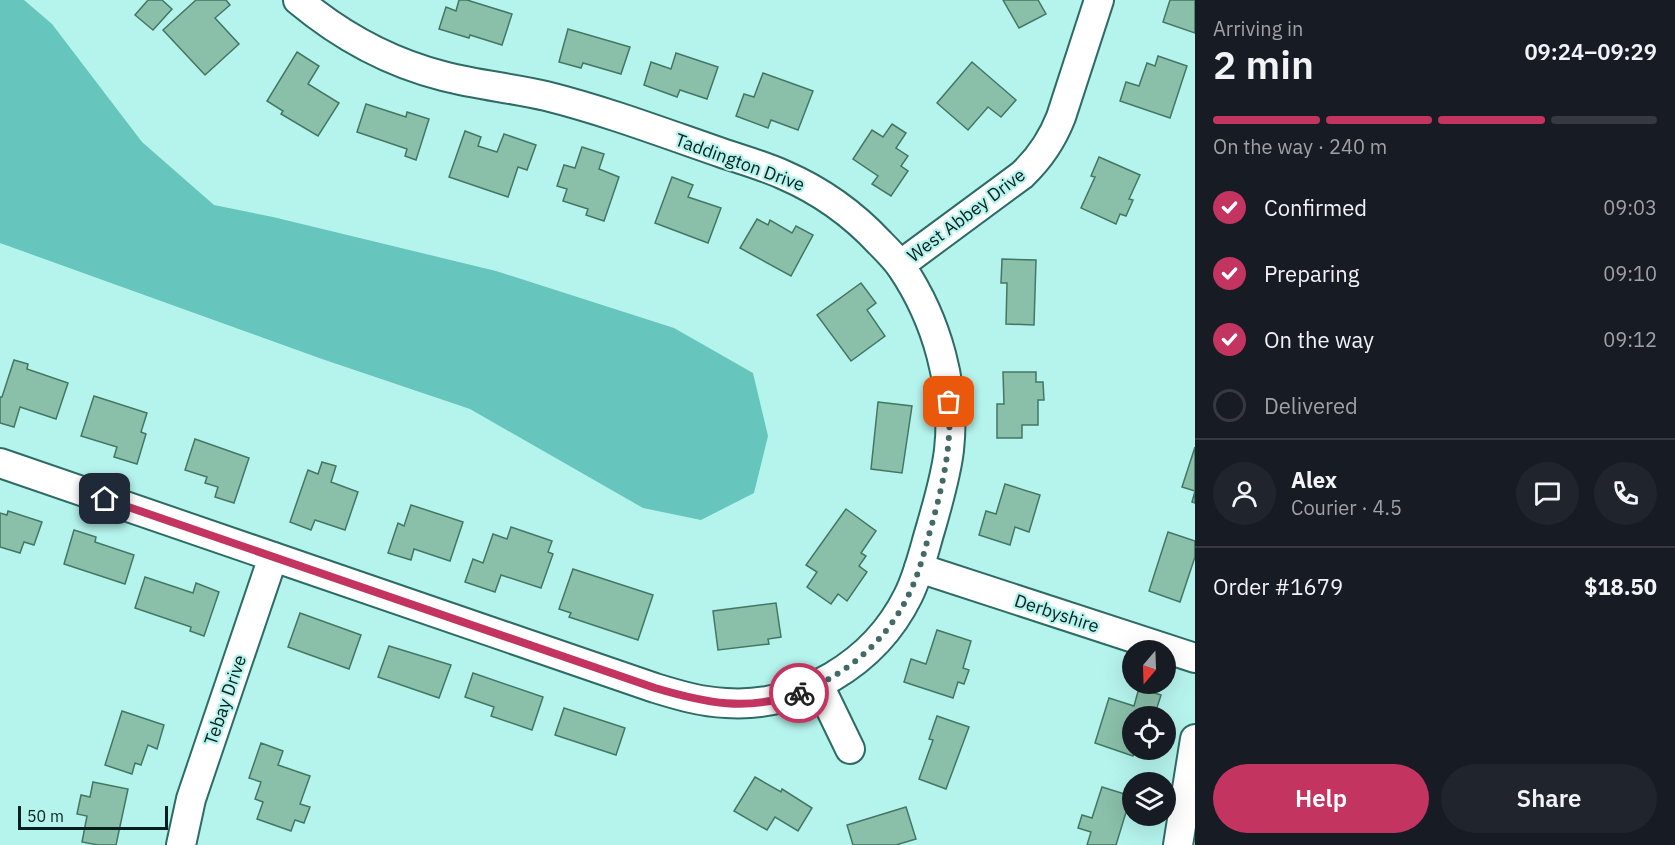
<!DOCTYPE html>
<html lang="en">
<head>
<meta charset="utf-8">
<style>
	:root { --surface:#171b24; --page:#20242c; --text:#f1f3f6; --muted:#9ea1a6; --line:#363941; --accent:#c33560 }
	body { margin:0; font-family:"IBM Plex Sans",sans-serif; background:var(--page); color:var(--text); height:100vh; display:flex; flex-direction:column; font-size:22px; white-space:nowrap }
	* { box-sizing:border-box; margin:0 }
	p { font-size:20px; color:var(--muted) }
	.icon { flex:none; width:33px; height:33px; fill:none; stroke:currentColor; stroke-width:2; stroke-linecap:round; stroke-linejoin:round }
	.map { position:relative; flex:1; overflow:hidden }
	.sheet { display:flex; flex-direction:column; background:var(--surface); width:480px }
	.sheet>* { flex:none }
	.needle { width:39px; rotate:199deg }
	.fabs { position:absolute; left:1122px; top:640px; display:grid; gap:12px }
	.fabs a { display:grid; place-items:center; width:54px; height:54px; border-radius:50%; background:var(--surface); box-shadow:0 6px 24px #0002; font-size:30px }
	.scale { position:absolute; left:18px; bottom:15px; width:150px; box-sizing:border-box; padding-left:6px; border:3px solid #051f1d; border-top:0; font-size:16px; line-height:21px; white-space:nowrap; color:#051f1d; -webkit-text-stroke:4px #b5f4ed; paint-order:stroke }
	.pin { position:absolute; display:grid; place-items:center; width:51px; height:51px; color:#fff; margin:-26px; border-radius:12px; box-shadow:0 3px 9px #0006 }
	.courier { position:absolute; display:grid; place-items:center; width:60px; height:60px; margin:-30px; border:4px solid #c33560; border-radius:50%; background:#fff; color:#222; box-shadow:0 2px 8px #0007 }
	.head em { font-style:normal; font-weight:600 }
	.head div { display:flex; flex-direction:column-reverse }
	.head { display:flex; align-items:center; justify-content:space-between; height:102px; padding:0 18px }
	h1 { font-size:39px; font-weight:600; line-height:45px }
	.bar { display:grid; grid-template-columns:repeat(4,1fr); gap:9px 6px; align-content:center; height:72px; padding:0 18px }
	.bar i { height:8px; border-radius:4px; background:var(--line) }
	.bar .selected { background:var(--accent) }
	.bar p { grid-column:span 4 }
	.line { display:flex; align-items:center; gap:15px; padding:0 18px; border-top:2px solid var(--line) }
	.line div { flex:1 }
	.round { display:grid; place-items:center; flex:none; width:63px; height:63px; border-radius:32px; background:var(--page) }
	ol { padding:0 18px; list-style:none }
	li { display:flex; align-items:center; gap:18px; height:66px }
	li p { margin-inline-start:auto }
	li .icon { padding:6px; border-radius:50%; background:var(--accent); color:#fff; stroke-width:4 }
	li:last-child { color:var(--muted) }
	li i { width:33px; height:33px; border:3px solid var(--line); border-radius:50% }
	.primary-button { display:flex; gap:12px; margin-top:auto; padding:12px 18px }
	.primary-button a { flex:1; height:69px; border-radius:36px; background:var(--accent); color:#fff; font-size:24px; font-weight:600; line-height:69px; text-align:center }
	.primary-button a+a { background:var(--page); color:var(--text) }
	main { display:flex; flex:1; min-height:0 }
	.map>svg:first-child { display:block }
	.water { fill:#66c5bc }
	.building { fill:#8abfa9; stroke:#447763; stroke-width:1.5 }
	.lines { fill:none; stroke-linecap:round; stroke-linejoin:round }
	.minor-casing { stroke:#2e6b65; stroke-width:32 }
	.minor { stroke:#fff; stroke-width:28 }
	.done { stroke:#436a66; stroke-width:6; stroke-dasharray:0 10.8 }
	.route { stroke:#c33560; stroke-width:8 }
	.labels { text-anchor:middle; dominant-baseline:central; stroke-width:4.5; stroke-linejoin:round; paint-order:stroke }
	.street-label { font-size:18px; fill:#051f1d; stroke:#b5f4ed }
</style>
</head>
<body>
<main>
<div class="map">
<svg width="1195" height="845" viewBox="0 0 1195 845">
	<rect width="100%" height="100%" fill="#b5f4ed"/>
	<!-- water -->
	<path class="water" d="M0,0h24l28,24 90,118 72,63 59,12 223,54 178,57 79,45 15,63 -14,57 -53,27 -58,-12 -173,-99 -148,-50 -322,-116z"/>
	<!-- building -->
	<g class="building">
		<path d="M148,0h14l10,9 -19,21 -18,-15z"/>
		<path d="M196,0h30l4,5 -15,13 24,26 -34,31 -42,-45z"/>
		<path d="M459,0h8l45,14 -10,31 -32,-10 -1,3 -30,-9 7,-22 10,4z"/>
		<path d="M1003,0h35l8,14 -27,14z"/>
		<path d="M1170,0h25v33l-32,-11z"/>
		<path d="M568,29l62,18 -9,27 -38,-11 -2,5 -22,-6z"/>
		<path d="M297,52l22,14 -11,18 31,19 -21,33 -37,-22 2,-3 -16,-10z"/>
		<path d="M676,53l42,14 -11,32 -27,-9 -3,7 -33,-12 7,-23 20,7z"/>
		<path d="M1158,56l29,10 -17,52 -50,-17 6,-19 13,4 8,-23 8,3z"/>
		<path d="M972,62l44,38 -15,17 -13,-10 -20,23 -31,-27z"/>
		<path d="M763,73l50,18 -15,39 -27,-10 -3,8 -32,-12 8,-22 10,3z"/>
		<path d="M366,104l40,13 1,-5 22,7 -13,41 -11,-4 2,-7 -50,-17z"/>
		<path d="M892,124l14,9 -10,15 12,8 -7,10 7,5 -17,25 -19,-12 6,-8 -25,-17 19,-29 11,7z"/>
		<path d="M465,131l16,6 -3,9 19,6 7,-18 32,11 -9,25 -9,-3 -10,30 -59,-20z"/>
		<path d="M582,147l22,7 -5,15 20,8 -15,44 -18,-6 2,-6 -25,-8 4,-12 -10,-3 7,-21 11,3z"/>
		<path d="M1099,157l41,18 -11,24 4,1 -7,16 -6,-2 -4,10 -35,-16 14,-31 -4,-1z"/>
		<path d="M672,177l21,8 -5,12 33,11 -13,35 -53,-20z"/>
		<path d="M757,219l11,6 2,-5 22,13 4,-7 17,9 -22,41 -51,-28z"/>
		<path d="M1002,259l34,1 -2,65 -28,-1 1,-41h-6z"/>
		<path d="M861,283l15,20 -9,7 18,26 -34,25 -34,-46z"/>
		<path d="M14,360l14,4 -1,5 41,14 -12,36 -36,-12 -6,20 -14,-4v-26h2z"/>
		<path d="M1003,372h33v10h7l1,18h-6v25h-16v13h-25v-34h7z"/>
		<path d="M94,396l53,17 -6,19 5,2 -9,30 -23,-7 3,-10 -36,-11z"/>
		<path d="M878,402l34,4 -10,67 -31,-4z"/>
		<path d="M195,439l54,19 -15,45 -19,-6 3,-10 -13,-4 2,-6 -22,-7z"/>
		<path d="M1195,447v56l-3,-1 3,-11 -13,-4z"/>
		<path d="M322,462l14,4 -5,16 27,10 -13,38 -30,-10 -4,10 -21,-8 18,-52 10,4z"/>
		<path d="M1005,484l35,11 -11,37 -14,-5 -5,18 -31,-10 7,-24 10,3z"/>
		<path d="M411,505l52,17 -13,39 -36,-12 -3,11 -23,-7 10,-30 6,3z"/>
		<path d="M846,509l30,22 -15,22 5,3 -7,10 8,6 -20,29 -9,-7 -7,10 -24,-17 10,-15 -11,-7z"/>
		<path d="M8,511l34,11 -8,23 -10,-3 -4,11 -20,-6v-34l7,2z"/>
		<path d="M511,527l41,14 -4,11 5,2 -12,34 -40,-13 -6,17 -30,-10 8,-23 10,4 10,-29 14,5z"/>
		<path d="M74,530l22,7 -1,5 39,13 -9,29 -61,-20z"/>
		<path d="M1168,532l27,9v16l-15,45 -31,-11z"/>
		<path d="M573,569l80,26 -15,45 -69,-23 2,-4 -12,-4z"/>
		<path d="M145,577l48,16 3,-10 23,9 -15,44 -14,-5 1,-4 -56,-19z"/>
		<path d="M776,603l5,34 -13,2 1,5 -51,6 -5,-39z"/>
		<path d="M300,613l61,22 -12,34 -61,-22z"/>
		<path d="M937,630l34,11 -8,27 6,2 -5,14 -6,-2 -5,16 -49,-16 7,-23 15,5z"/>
		<path d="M389,646l62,19 -12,33 -61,-21z"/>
		<path d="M473,673l70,24 -11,33 -41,-14 3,-9 -29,-10z"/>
		<path d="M1139,688l22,7 -7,22h-22v33h3l-2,6 -38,-13 14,-45 25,8z"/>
		<path d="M564,708l61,20 -9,27 -61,-20z"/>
		<path d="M122,711l42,14 -7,24 -9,-4 -7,20 -6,-2 -3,11 -27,-9z"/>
		<path d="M937,716l32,11 -23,62 -27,-10 14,-39 -4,-1z"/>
		<path d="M261,743l22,8 -5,14 32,11 -10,28 10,3 -6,16 -9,-3 -4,11 -34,-12 6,-17 -8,-3 6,-17 -12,-4z"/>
		<path d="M755,777l26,15 1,-3 30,19 -14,23 -23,-14 -8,13 -33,-19z"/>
		<path d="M93,782l35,7 -12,56h-18l-16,-3 5,-26 -10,-2 4,-19 9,2z"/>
		<path d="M1102,787l29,9 -15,49h-29l4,-13 -13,-4 4,-13 10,3z"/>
		<path d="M906,807l10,32 -20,6h-43l-6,-20z"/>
	</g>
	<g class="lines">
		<!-- minor casing -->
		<g class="minor-casing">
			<g id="minor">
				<path d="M900,265l122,-90c18,-17 30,-35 39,-58l38,-117"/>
				<path d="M0,463l655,225c23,7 46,14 71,15 75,5 149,-40 182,-107 11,-22 16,-46 23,-69 7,-25 15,-51 18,-77 7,-63 -12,-130 -47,-182 -6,-9 -14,-17 -22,-25 -27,-29 -59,-52 -96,-68 -20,-9 -41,-15 -62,-22 -58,-20 -116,-42 -176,-57 -34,-8 -69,-11 -103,-20 -55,-14 -102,-40 -145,-76"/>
				<path d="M919,568l276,90"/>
				<path d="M819,685l31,64"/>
				<path d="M181,845l10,-46 82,-242"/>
				<path d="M1178,845l17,-106"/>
			</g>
		</g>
		<!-- minor -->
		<use href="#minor" class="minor"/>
	</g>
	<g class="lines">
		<!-- done -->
		<path class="done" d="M799,693c47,-18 88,-52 110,-99 11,-22 16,-46 23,-70 11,-40 20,-80 17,-122"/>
		<!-- route -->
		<path class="route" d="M105,499l550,189c51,15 92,24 144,5"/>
	</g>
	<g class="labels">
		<!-- street labels -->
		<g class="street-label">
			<text transform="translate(740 162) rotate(20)">Taddington Drive</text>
			<text transform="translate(966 215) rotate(-37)">West Abbey Drive</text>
			<text transform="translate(1057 613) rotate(18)">Derbyshire</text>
			<text transform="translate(225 700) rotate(-71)">Tebay Drive</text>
		</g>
	</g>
</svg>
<div class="fabs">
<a><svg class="needle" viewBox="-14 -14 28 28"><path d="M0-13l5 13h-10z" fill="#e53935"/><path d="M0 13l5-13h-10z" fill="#9ea1a6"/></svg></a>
<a><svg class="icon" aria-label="locate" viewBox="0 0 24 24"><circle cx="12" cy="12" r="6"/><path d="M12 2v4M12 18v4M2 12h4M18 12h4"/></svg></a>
<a><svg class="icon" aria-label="layers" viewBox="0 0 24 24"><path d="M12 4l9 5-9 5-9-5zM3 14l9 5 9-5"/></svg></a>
</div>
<div class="scale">50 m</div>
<div class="pin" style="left:949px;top:402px;background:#ea580c"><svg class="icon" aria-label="bag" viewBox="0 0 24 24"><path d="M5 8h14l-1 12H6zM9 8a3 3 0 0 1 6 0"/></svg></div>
<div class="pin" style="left:105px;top:499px;background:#1f2937"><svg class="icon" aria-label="home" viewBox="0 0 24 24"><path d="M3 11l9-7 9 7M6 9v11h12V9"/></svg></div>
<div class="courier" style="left:799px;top:693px"><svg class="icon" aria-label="bike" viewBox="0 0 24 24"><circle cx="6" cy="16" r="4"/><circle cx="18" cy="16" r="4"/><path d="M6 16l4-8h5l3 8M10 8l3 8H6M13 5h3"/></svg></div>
</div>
<section class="sheet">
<div class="head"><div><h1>2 min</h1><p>Arriving in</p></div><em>09:24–09:29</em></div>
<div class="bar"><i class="selected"></i><i class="selected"></i><i class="selected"></i><i></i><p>On the way · 240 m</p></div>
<ol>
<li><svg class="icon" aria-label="check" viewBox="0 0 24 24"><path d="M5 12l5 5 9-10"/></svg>Confirmed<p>09:03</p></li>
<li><svg class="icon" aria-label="check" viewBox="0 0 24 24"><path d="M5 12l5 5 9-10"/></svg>Preparing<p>09:10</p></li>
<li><svg class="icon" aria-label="check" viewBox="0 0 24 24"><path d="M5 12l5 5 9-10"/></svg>On the way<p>09:12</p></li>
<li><i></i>Delivered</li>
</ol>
<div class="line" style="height:108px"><a class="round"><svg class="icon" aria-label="person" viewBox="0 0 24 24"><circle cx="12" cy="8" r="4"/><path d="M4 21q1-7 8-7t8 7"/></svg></a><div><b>Alex</b><p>Courier · 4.5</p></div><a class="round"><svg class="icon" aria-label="chat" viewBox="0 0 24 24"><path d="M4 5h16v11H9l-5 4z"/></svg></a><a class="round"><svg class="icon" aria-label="phone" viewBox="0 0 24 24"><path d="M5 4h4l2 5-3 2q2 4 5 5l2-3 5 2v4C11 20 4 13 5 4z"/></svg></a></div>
<div class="line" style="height:78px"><div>Order #1679</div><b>$18.50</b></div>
<div class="primary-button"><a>Help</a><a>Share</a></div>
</section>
</main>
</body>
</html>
